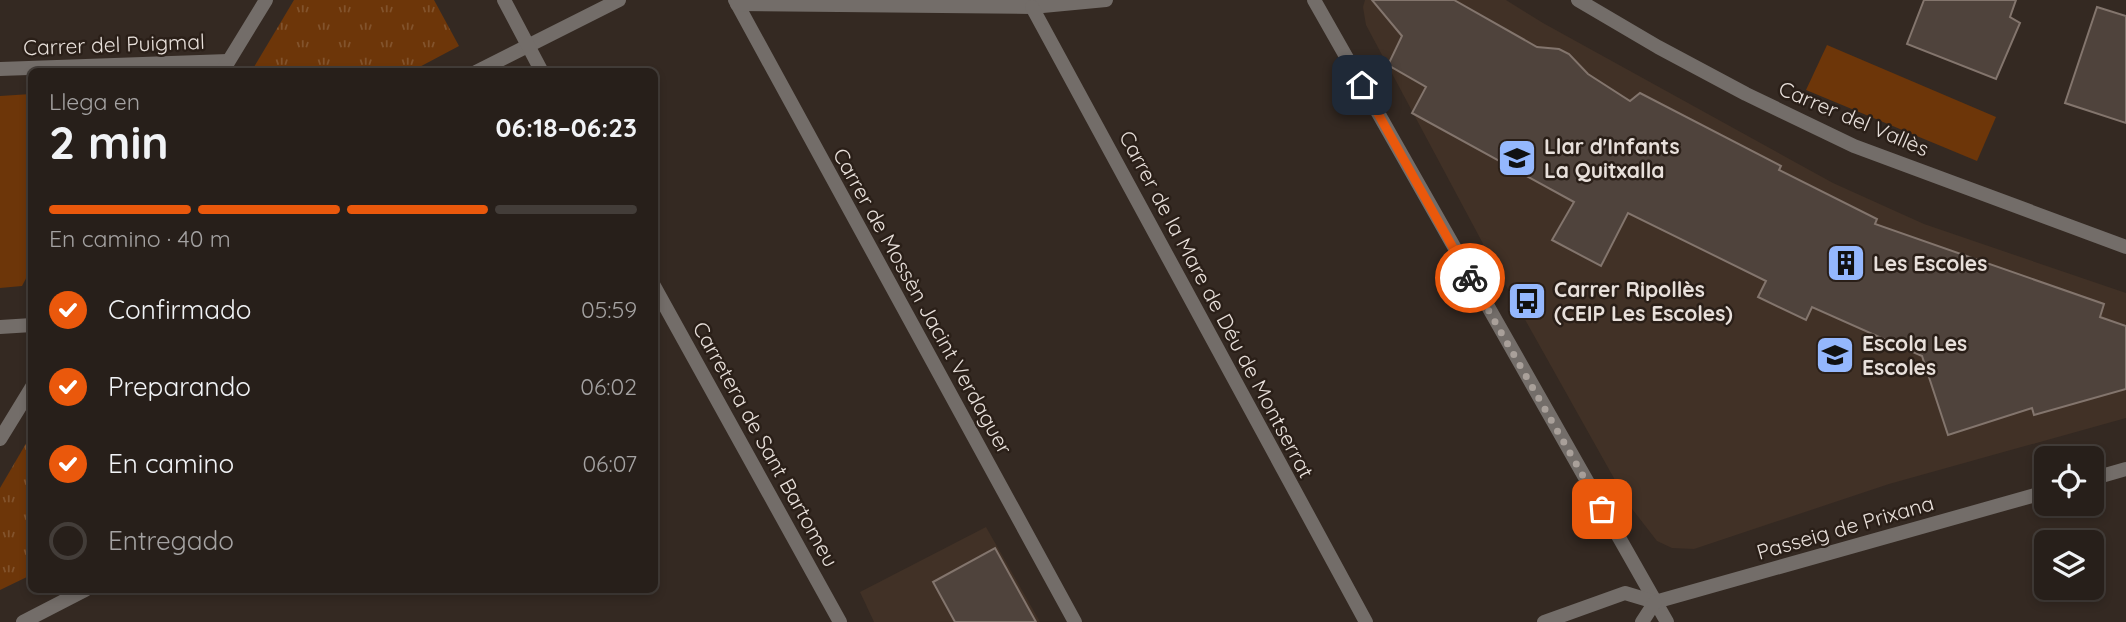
<!DOCTYPE html>
<html lang="es">
<head>
<meta charset="utf-8">
<style>
	:root { --surface:#271f1a; --page:#332c27; --text:#f1f3f6; --muted:#a4a2a2; --line:#433d39; --accent:#ea580c }
	body { margin:0; font-family:Quicksand,sans-serif; background:var(--page); color:var(--text); height:100vh; display:flex; flex-direction:column; font-size:26px; white-space:nowrap }
	* { box-sizing:border-box; margin:0 }
	p { font-size:23px; color:var(--muted) }
	.icon { flex:none; width:38px; height:38px; fill:none; stroke:currentColor; stroke-width:2; stroke-linecap:round; stroke-linejoin:round }
	.map { position:relative; flex:1; overflow:hidden }
	.side { position:absolute; left:28px; top:68px; width:630px; height:525px; display:flex; flex-direction:column; background:var(--surface); border-radius:10px; box-shadow:0 4px 10px #0003,0 0 0 2px var(--line) }
	.side>* { flex:none }
	.fabs { position:absolute; left:2034px; top:446px; display:grid; gap:14px }
	.fabs a { display:grid; place-items:center; width:70px; height:70px; border-radius:10px; background:var(--surface); box-shadow:0 4px 10px #0003,0 0 0 2px var(--line); font-size:35px }
	.pin { position:absolute; display:grid; place-items:center; width:60px; height:60px; color:#fff; margin:-30px; border-radius:14px; box-shadow:0 4px 10px #0006 }
	.courier { position:absolute; display:grid; place-items:center; width:70px; height:70px; margin:-35px; border:5px solid #ea580c; border-radius:50%; background:#fff; color:#222; box-shadow:0 2px 9px #0007 }
	.head em { font-style:normal; font-weight:800 }
	.head div { display:flex; flex-direction:column-reverse }
	.head { display:flex; align-items:center; justify-content:space-between; height:119px; padding:0 21px }
	h1 { font-size:46px; font-weight:800; line-height:52px }
	.bar { display:grid; grid-template-columns:repeat(4,1fr); gap:10px 7px; align-content:center; height:84px; padding:0 21px }
	.bar i { height:9px; border-radius:5px; background:var(--line) }
	.bar .current { background:var(--accent) }
	.bar p { grid-column:span 4 }
	ol { padding:0 21px; list-style:none }
	li { display:flex; align-items:center; gap:21px; height:77px }
	li p { margin-inline-start:auto }
	li .icon { padding:7px; border-radius:50%; background:var(--accent); color:#fff; stroke-width:4 }
	li:last-child { color:var(--muted) }
	li i { width:38px; height:38px; border:4px solid var(--line); border-radius:50% }
	.map>svg:first-child { display:block }
	.built { fill:#413126 }
	.grass { fill:url(#grass-tufts) }
	.park { fill:#6d3609 }
	.building { fill:#4f433c; stroke:#83756d; stroke-width:2 }
	.lines { fill:none; stroke-linecap:round; stroke-linejoin:round }
	.minor { stroke:#736d69; stroke-width:14 }
	.tertiary { stroke:#736d69; stroke-width:14 }
	.done { stroke:#a9a09a; stroke-width:7; stroke-dasharray:0 12.6 }
	.route { stroke:#ea580c; stroke-width:9 }
	.labels { text-anchor:middle; dominant-baseline:central; stroke-width:5; stroke-linejoin:round; paint-order:stroke }
	.street-label { font-size:21px; fill:#e8e0db; stroke:#2a1f18 }
	.poi-label { font-size:21px; font-weight:bold; fill:#e8e0db; stroke:#2a1f18; text-anchor:start }
</style>
</head>
<body>
<div class="map">
<svg width="2126" height="622" viewBox="0 0 2126 622">
	<defs>
		<pattern id="grass-tufts" width="24" height="20" patternUnits="userSpaceOnUse" patternTransform="scale(1.75)"><rect width="24" height="20" fill="#6d3609"/><path d="M3 7l-1-3M5 7V3M7 7l1-3M15 17l-1-3M17 17v-4M19 17l1-3" fill="none" stroke="#82532c"/></pattern>
	</defs>
	<rect width="100%" height="100%" fill="#342922"/>
	<!-- built -->
	<g class="built">
		<path d="M1365,0h141l37,23 290,160 91,41 202,69v125l-237,66 -195,65 -22,-1 -15,-7 -28,-36 -134,-239 -129,-241 -3,-18z"/>
		<path d="M986,527l54,95h-166l-14,-30z"/>
	</g>
	<!-- grass -->
	<g class="grass">
		<path d="M294,0h140l25,46 -49,26h-159z"/>
		<path d="M31,435v140l-31,15v-102z"/>
	</g>
	<!-- park -->
	<g class="park">
		<path d="M1827,45l169,72 -19,44 -171,-71z"/>
		<path d="M31,94v175l-9,17 -22,2v-192z"/>
	</g>
	<!-- building -->
	<g class="building">
		<path d="M1372,0h82l83,47 22,2 10,5 19,20 42,27 10,-8 141,73 -2,4 98,49 -2,5 229,80 -4,13 26,9v63l-92,26 -2,-7 -84,27 -26,-79 -110,-49 -6,13 -48,-23 8,-16 -138,-68 -27,53 -49,-26 22,-38 -162,-89 14,-26 -38,-22 14,-29z"/>
		<path d="M1924,0h92l-6,17 10,6 -24,56 -89,-35z"/>
		<path d="M2097,7l29,9v107l-61,-20z"/>
		<path d="M995,548l41,74h-81l-22,-40z"/>
	</g>
	<g class="lines">
		<!-- minor -->
		<g class="minor">
			<path d="M735,0l340,622"/>
			<path d="M1314,0l353,622"/>
			<path d="M1578,0l80,47 88,47 108,52 272,101"/>
			<path d="M737,4l295,3 74,-7"/>
			<path d="M1032,7l334,615"/>
			<path d="M0,69l228,-8"/>
			<path d="M222,72l44,-72"/>
			<path d="M476,72l143,-72"/>
			<path d="M0,327l32,-2"/>
			<path d="M0,439l32,-52"/>
			<path d="M2091,479l35,-10"/>
			<path d="M23,622l62,-32"/>
			<path d="M1544,622l81,-29 30,9 391,-110"/>
			<path d="M1642,622l13,-20"/>
		</g>
		<!-- tertiary -->
		<g class="tertiary">
			<path d="M504,0l38,72"/>
			<path d="M654,286l186,336"/>
		</g>
	</g>
	<g class="lines">
		<!-- done -->
		<path class="done" d="M1470,278l132,231"/>
		<!-- route -->
		<path class="route" d="M1362,85l108,193"/>
	</g>
	<!-- icons -->
	<defs>
		<g id="school-square" transform="scale(2.0125)"><rect x="-9" y="-9" width="18" height="18" rx="4" fill="#94b7fd" stroke="#2a1f18"/><path d="M0-5L7-2L0 1L-7-2ZM-4 1L0 2.5L4 1V4Q0 6-4 4Z" fill="#111"/></g>
		<g id="building-square" transform="scale(2.0125)"><rect x="-9" y="-9" width="18" height="18" rx="4" fill="#94b7fd" stroke="#2a1f18"/><path d="M-4-6H4V6H1V3H-1V6H-4ZM-2.5-4.3h1.7v1.8h-1.7ZM.8-4.3h1.7v1.8H.8ZM-2.5-1h1.7V.8h-1.7ZM.8-1h1.7V.8H.8Z" fill="#111"/></g>
		<g id="bus-square" transform="scale(2.0125)"><rect x="-9" y="-9" width="18" height="18" rx="4" fill="#94b7fd" stroke="#2a1f18"/><path d="M-5-6H5V4H4V6H2V4H-2V6H-4V4H-5ZM-3.5-4V0h7V-4ZM-3.5 1.2v1.5H-2V1.2ZM2 1.2v1.5H3.5V1.2Z" fill="#111"/></g>
	</defs>
	<g fill-rule="evenodd">
		<use href="#school-square" x="1517" y="158"/>
		<use href="#building-square" x="1846" y="263"/>
		<use href="#bus-square" x="1527" y="301"/>
		<use href="#school-square" x="1835" y="355"/>
	</g>
	<g class="labels">
		<!-- street labels -->
		<g class="street-label">
			<text transform="translate(114 44) rotate(-2)">Carrer del Puigmal</text>
			<text transform="translate(1854 118) rotate(23)">Carrer del Vallès</text>
			<text transform="translate(923 301) rotate(61)">Carrer de Mossèn Jacint Verdaguer</text>
			<text transform="translate(1217 304) rotate(62)">Carrer de la Mare de Déu de Montserrat</text>
			<text transform="translate(766 444) rotate(61)">Carretera de Sant Bartomeu</text>
			<text transform="translate(1845 527) rotate(-16)">Passeig de Prixana</text>
		</g>
		<!-- poi labels -->
		<g class="poi-label">
			<text x="1544" y="146">Llar d'Infants<tspan x="1544" dy="24">La Quitxalla</tspan></text>
			<text x="1873" y="263">Les Escoles</text>
			<text x="1554" y="289">Carrer Ripollès<tspan x="1554" dy="24">(CEIP Les Escoles)</tspan></text>
			<text x="1862" y="343">Escola Les<tspan x="1862" dy="24">Escoles</tspan></text>
		</g>
	</g>
</svg>
<div class="fabs">
<a><svg class="icon" aria-label="locate" viewBox="0 0 24 24"><circle cx="12" cy="12" r="6"/><path d="M12 2v4M12 18v4M2 12h4M18 12h4"/></svg></a>
<a><svg class="icon" aria-label="layers" viewBox="0 0 24 24"><path d="M12 4l9 5-9 5-9-5zM3 14l9 5 9-5"/></svg></a>
</div>
<div class="pin" style="left:1602px;top:509px;background:#ea580c"><svg class="icon" aria-label="bag" viewBox="0 0 24 24"><path d="M5 8h14l-1 12H6zM9 8a3 3 0 0 1 6 0"/></svg></div>
<div class="pin" style="left:1362px;top:85px;background:#1f2937"><svg class="icon" aria-label="home" viewBox="0 0 24 24"><path d="M3 11l9-7 9 7M6 9v11h12V9"/></svg></div>
<div class="courier" style="left:1470px;top:278px"><svg class="icon" aria-label="bike" viewBox="0 0 24 24"><circle cx="6" cy="16" r="4"/><circle cx="18" cy="16" r="4"/><path d="M6 16l4-8h5l3 8M10 8l3 8H6M13 5h3"/></svg></div>
<section class="side">
<div class="head"><div><h1>2 min</h1><p>Llega en</p></div><em>06:18–06:23</em></div>
<div class="bar"><i class="current"></i><i class="current"></i><i class="current"></i><i></i><p>En camino · 40 m</p></div>
<ol>
<li><svg class="icon" aria-label="check" viewBox="0 0 24 24"><path d="M5 12l5 5 9-10"/></svg>Confirmado<p>05:59</p></li>
<li><svg class="icon" aria-label="check" viewBox="0 0 24 24"><path d="M5 12l5 5 9-10"/></svg>Preparando<p>06:02</p></li>
<li><svg class="icon" aria-label="check" viewBox="0 0 24 24"><path d="M5 12l5 5 9-10"/></svg>En camino<p>06:07</p></li>
<li><i></i>Entregado</li>
</ol>
</section>
</div>
</body>
</html>
